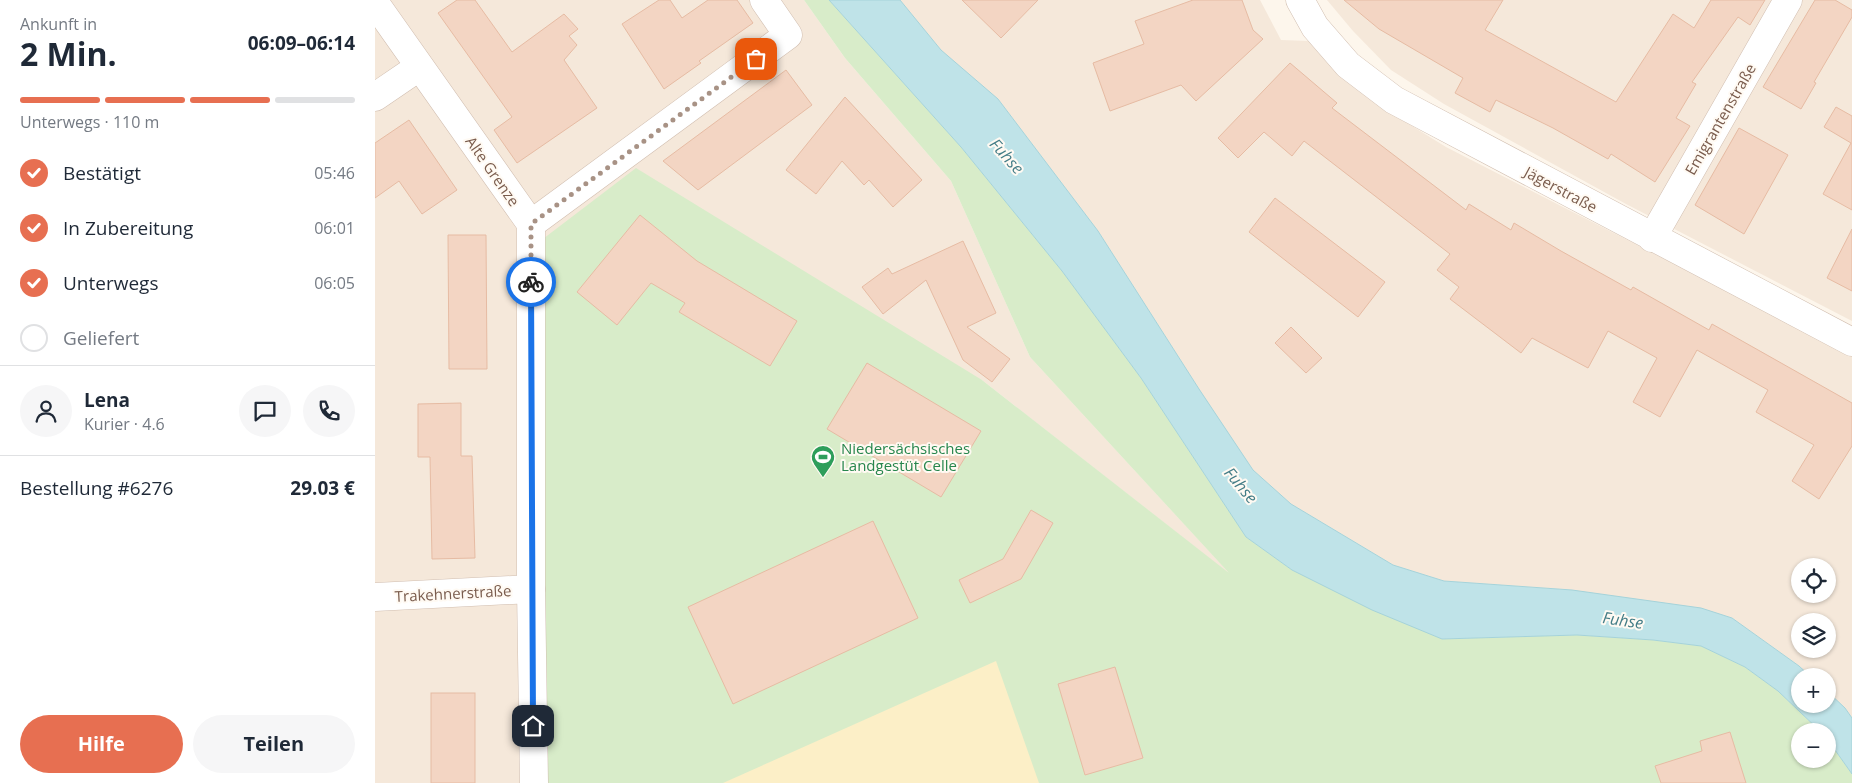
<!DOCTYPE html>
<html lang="de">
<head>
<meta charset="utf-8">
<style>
	:root { --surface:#fff; --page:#f6f6f7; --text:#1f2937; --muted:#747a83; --line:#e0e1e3; --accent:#e76f51 }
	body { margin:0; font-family:"Open Sans",sans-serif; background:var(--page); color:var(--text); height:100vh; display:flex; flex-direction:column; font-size:19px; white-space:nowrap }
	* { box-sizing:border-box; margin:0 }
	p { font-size:16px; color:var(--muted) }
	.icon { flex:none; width:28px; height:28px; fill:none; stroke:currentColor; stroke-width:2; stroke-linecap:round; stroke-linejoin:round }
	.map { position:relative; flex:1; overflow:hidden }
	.panel { display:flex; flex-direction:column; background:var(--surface); width:375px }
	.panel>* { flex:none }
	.buttons { position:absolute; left:1416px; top:558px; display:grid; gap:10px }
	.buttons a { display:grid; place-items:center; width:45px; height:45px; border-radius:50%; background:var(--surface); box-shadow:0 1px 4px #0004; font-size:25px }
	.pin { position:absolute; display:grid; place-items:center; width:42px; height:42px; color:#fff; margin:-21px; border-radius:10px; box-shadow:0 2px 8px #0006 }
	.courier { position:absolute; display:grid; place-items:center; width:50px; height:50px; margin:-25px; border:4px solid #1a73e8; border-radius:50%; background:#fff; color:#222; box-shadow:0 1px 6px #0007 }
	.headline em { font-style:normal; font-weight:700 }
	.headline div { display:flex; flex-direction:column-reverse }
	.headline { display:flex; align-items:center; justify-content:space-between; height:85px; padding:0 20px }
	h1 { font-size:32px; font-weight:700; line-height:38px }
	.bar { display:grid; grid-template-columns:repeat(4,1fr); gap:8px 5px; align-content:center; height:60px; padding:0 20px }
	.bar i { height:6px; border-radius:4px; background:var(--line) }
	.bar .selected { background:var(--accent) }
	.bar p { grid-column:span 4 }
	.line { display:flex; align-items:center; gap:12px; padding:0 20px; border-top:1px solid var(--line) }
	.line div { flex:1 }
	.round { display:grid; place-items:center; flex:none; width:52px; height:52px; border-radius:26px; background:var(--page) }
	ol { padding:0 20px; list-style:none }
	li { display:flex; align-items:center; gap:15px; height:55px }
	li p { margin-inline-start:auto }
	li .icon { padding:5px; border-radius:50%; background:var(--accent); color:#fff; stroke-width:4 }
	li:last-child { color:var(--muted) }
	li i { width:28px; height:28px; border:2px solid var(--line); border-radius:50% }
	.button { display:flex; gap:10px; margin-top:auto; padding:10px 20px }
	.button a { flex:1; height:58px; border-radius:30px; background:var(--accent); color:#fff; font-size:20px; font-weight:700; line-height:58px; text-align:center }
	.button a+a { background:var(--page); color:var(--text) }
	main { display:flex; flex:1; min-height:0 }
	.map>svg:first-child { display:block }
	.residential { fill:#f5e8da; fill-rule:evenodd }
	.green { fill:#d8ecc9 }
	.sand { fill:#fcefc7 }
	.water { fill:#bfe3e8; stroke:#a5d3da }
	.building { fill:#f3d5c3; stroke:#e6bba3 }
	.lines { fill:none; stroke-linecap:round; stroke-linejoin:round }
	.minor-casing { stroke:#d1beb0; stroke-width:29 }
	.tertiary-casing { stroke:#d1beb0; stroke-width:29 }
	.minor { stroke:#fff; stroke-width:28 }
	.tertiary { stroke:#fff; stroke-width:28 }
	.done { stroke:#a89285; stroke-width:5; stroke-dasharray:0 9 }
	.route { stroke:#1a73e8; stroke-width:6 }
	.labels { text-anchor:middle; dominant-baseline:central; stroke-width:4; stroke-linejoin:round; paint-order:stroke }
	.street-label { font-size:15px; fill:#7a5c4d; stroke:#fffaf3 }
	.leisure-label { font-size:15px; fill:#27864d; stroke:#fffaf3; text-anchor:start }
	.water-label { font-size:16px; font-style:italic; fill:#437c86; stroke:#fffaf3 }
</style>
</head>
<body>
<main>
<section class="panel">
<div class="headline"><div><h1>2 Min.</h1><p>Ankunft in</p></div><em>06:09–06:14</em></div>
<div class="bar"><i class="selected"></i><i class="selected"></i><i class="selected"></i><i></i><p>Unterwegs · 110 m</p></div>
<ol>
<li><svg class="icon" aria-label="check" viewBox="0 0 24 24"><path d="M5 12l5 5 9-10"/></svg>Bestätigt<p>05:46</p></li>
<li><svg class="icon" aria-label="check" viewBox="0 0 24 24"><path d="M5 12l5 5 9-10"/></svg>In Zubereitung<p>06:01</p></li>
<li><svg class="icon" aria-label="check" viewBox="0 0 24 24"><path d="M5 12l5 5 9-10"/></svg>Unterwegs<p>06:05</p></li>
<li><i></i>Geliefert</li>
</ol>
<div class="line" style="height:90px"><a class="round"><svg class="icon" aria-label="person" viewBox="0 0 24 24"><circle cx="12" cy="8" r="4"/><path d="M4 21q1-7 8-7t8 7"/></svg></a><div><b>Lena</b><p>Kurier · 4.6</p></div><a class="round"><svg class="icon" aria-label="chat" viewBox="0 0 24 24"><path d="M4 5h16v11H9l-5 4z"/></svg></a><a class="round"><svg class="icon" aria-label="phone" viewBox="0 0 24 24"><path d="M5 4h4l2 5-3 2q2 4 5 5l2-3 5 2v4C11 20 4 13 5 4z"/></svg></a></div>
<div class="line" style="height:65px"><div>Bestellung #6276</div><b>29.03 €</b></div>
<div class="button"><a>Hilfe</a><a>Teilen</a></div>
</section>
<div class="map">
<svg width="1477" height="783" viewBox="0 0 1477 783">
	<rect width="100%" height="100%" fill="#fdf6ec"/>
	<!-- residential -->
	<g class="residential">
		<path d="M0,0h429l41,58 106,123 79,176 202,219 -250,-196 -441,403h-166z"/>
		<path d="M525,0h360l21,40 28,1 66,62 71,44 406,208v363l-7,-10 -17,-16 -1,-16h-17l-11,-10 -67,-48 -160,-28 -128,-9 -51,-16 -102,-61 -38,-34 -54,-81 -101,-158 -100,-132 -57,-49zM1425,566h27v28h-27zM1425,621h27v28h-27z"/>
		<path d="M952,0h525v321l-226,-117 -182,-100 -53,-34 -38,-39z"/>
	</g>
	<!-- green -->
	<path class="green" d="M429,0h25l132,147 101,124 79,107 105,159 46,33 150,69 135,-4 76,5 48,6 44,21 33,24 42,40h-20v28h27l1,-19 24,34v9h-1311l-6,-538 101,-77 346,212 247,193 -199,-216 -79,-176 -106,-123z"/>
	<!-- sand -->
	<path class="sand" d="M621,661l43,122h-316z"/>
	<!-- water -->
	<path class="water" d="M454,0h71l41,50 57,49 100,132 101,158 54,81 38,34 102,61 51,16 128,9 129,18 31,10 67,48 11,10h-10v28h27l1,-12 17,16 7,10v56l-24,-34 -1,-9h-7l-42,-40 -33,-24 -44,-21 -48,-6 -76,-5 -135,4 -70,-29 -80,-40 -46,-33 -105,-159 -79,-107 -101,-124z"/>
	<!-- building -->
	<g class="building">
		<path d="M82,0h18l37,52 52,-38 14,15 -9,7 8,9 -13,15 33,48 -80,55 -23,-33 18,-13 -74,-104z"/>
		<path d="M284,0h11l12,18 26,-18h29l16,23 -54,38 2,2 -37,26 -42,-65z"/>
		<path d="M587,0h76l-37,38z"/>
		<path d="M818,0h49l11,30 10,9 -67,62 -15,-16 -71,26 -17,-48 51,-19 -9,-23z"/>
		<path d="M969,0h159l-18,30 131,72 57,-88 21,14 17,-28h54l-15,25 -12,-8 -46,65 4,2 -20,34 14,8 -35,56 -44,-28 -3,5 -55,-31 -57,-28 -6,12 -35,-19 8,-15 -84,-49z"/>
		<path d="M1440,0h20l17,10v7l-38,65 2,1 -15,26 -38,-22z"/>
		<path d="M915,63l47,40 -5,5 134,102 3,-6 42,26 3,-7 47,28 70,39 2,-3 76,43 3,-6 140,79v43l-33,53 -27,-18 22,-36 -58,-33 12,-22 -71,-40 -37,67 -27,-15 24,-44 -49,-27 -20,37 -56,-30 -11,15 -71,-54 9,-12 -22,-17 13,-16 -146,-113 -12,15 -28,-24 -26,26 -20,-20z"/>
		<path d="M411,70l26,35 -114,85 -35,-29z"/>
		<path d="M470,97l77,83 -29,27 -24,-27 -5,5 -22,-24 -26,33 -30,-24z"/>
		<path d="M1461,107l16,9v94l-29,-16 28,-51 -27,-16z"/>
		<path d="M34,120l48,70 -35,24 -23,-33 -24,17v-55z"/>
		<path d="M1364,128l49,27 -44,79 -49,-29z"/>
		<path d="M900,198l110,84 -27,35 -109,-85z"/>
		<path d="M265,215l57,46 100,60 -27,45 -91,-54 6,-9 -34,-20 -34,42 -40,-33z"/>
		<path d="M1477,229v62l-25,-13z"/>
		<path d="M73,235h38l1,134h-38z"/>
		<path d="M588,241l33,72 -29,14 43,32 -18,23 -29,-22 -37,-80 -43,34 -21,-27 26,-19 4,6z"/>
		<path d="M916,327l31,31 -16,15 -31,-30z"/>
		<path d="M492,363l114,68 -40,66 -114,-68z"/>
		<path d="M86,403v53h11l3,102 -43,1 -2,-102h-12v-53z"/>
		<path d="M656,510l22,13 -32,56 -51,24 -11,-23 44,-21z"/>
		<path d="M498,521l45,97 -185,86 -45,-97z"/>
		<path d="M740,667l28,91 -58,17 -27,-91z"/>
		<rect x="56" y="693" width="44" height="90"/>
		<path d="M1355,732l16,51h-85l-6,-17 47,-15 -2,-10z"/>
	</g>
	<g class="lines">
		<!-- minor casing -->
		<g class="minor-casing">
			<g id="minor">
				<path d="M0,3l156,221v365l3,194"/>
				<path d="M0,97l44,-30"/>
				<path d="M156,224l257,-189 -24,-35"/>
				<path d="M1277,238l136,-238"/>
				<path d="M0,597l156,-8"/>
			</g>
		</g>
		<!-- tertiary casing -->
		<g class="tertiary-casing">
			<path id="tertiary" d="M925,0l15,27 33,38 46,35 458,242"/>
		</g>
		<!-- minor -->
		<use href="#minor" class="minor"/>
		<!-- tertiary -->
		<use href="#tertiary" class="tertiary"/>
	</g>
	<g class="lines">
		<!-- done -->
		<path class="done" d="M156,282v-58l225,-165"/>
		<!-- route -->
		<path class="route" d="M156,282l2,444"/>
	</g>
	<!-- icons -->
	<defs>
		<g id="stadium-pin" transform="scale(1.25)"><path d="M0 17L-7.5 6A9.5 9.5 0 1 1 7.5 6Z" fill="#2e9e5b" stroke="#fffaf3"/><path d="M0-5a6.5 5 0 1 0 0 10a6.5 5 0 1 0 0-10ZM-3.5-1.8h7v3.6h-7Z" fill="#fff"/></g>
	</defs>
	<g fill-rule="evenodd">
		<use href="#stadium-pin" x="448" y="457"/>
	</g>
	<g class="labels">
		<!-- street labels -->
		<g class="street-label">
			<text transform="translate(1345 119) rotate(-60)">Emigrantenstraße</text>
			<text transform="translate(118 171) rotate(55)">Alte Grenze</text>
			<text transform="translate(1186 189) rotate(28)">Jägerstraße</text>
			<text transform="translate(78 593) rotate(-3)">Trakehnerstraße</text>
		</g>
		<!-- leisure labels -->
		<g class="leisure-label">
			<text x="466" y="448">Niedersächsisches<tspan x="466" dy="17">Landgestüt Celle</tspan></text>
		</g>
		<!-- water labels -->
		<g class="water-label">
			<text transform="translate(632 156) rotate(48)">Fuhse</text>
			<text transform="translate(866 485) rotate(50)">Fuhse</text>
			<text transform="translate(1248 620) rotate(8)">Fuhse</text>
		</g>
	</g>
</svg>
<div class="buttons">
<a><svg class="icon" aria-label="locate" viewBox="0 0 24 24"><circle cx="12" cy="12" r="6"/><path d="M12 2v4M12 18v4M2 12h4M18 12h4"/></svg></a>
<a><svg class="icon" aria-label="layers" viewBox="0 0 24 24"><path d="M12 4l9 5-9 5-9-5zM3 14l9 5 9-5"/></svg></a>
<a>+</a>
<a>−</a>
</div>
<div class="pin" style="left:381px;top:59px;background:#ea580c"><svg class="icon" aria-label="bag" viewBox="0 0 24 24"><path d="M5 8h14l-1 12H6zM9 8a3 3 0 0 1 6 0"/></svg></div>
<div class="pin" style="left:158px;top:726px;background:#1f2937"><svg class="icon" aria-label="home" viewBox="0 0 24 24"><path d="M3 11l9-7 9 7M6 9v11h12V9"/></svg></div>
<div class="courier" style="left:156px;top:282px"><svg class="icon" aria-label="bike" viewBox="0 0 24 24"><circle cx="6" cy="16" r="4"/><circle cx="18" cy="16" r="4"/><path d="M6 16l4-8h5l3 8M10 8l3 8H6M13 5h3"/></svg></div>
</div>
</main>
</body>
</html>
